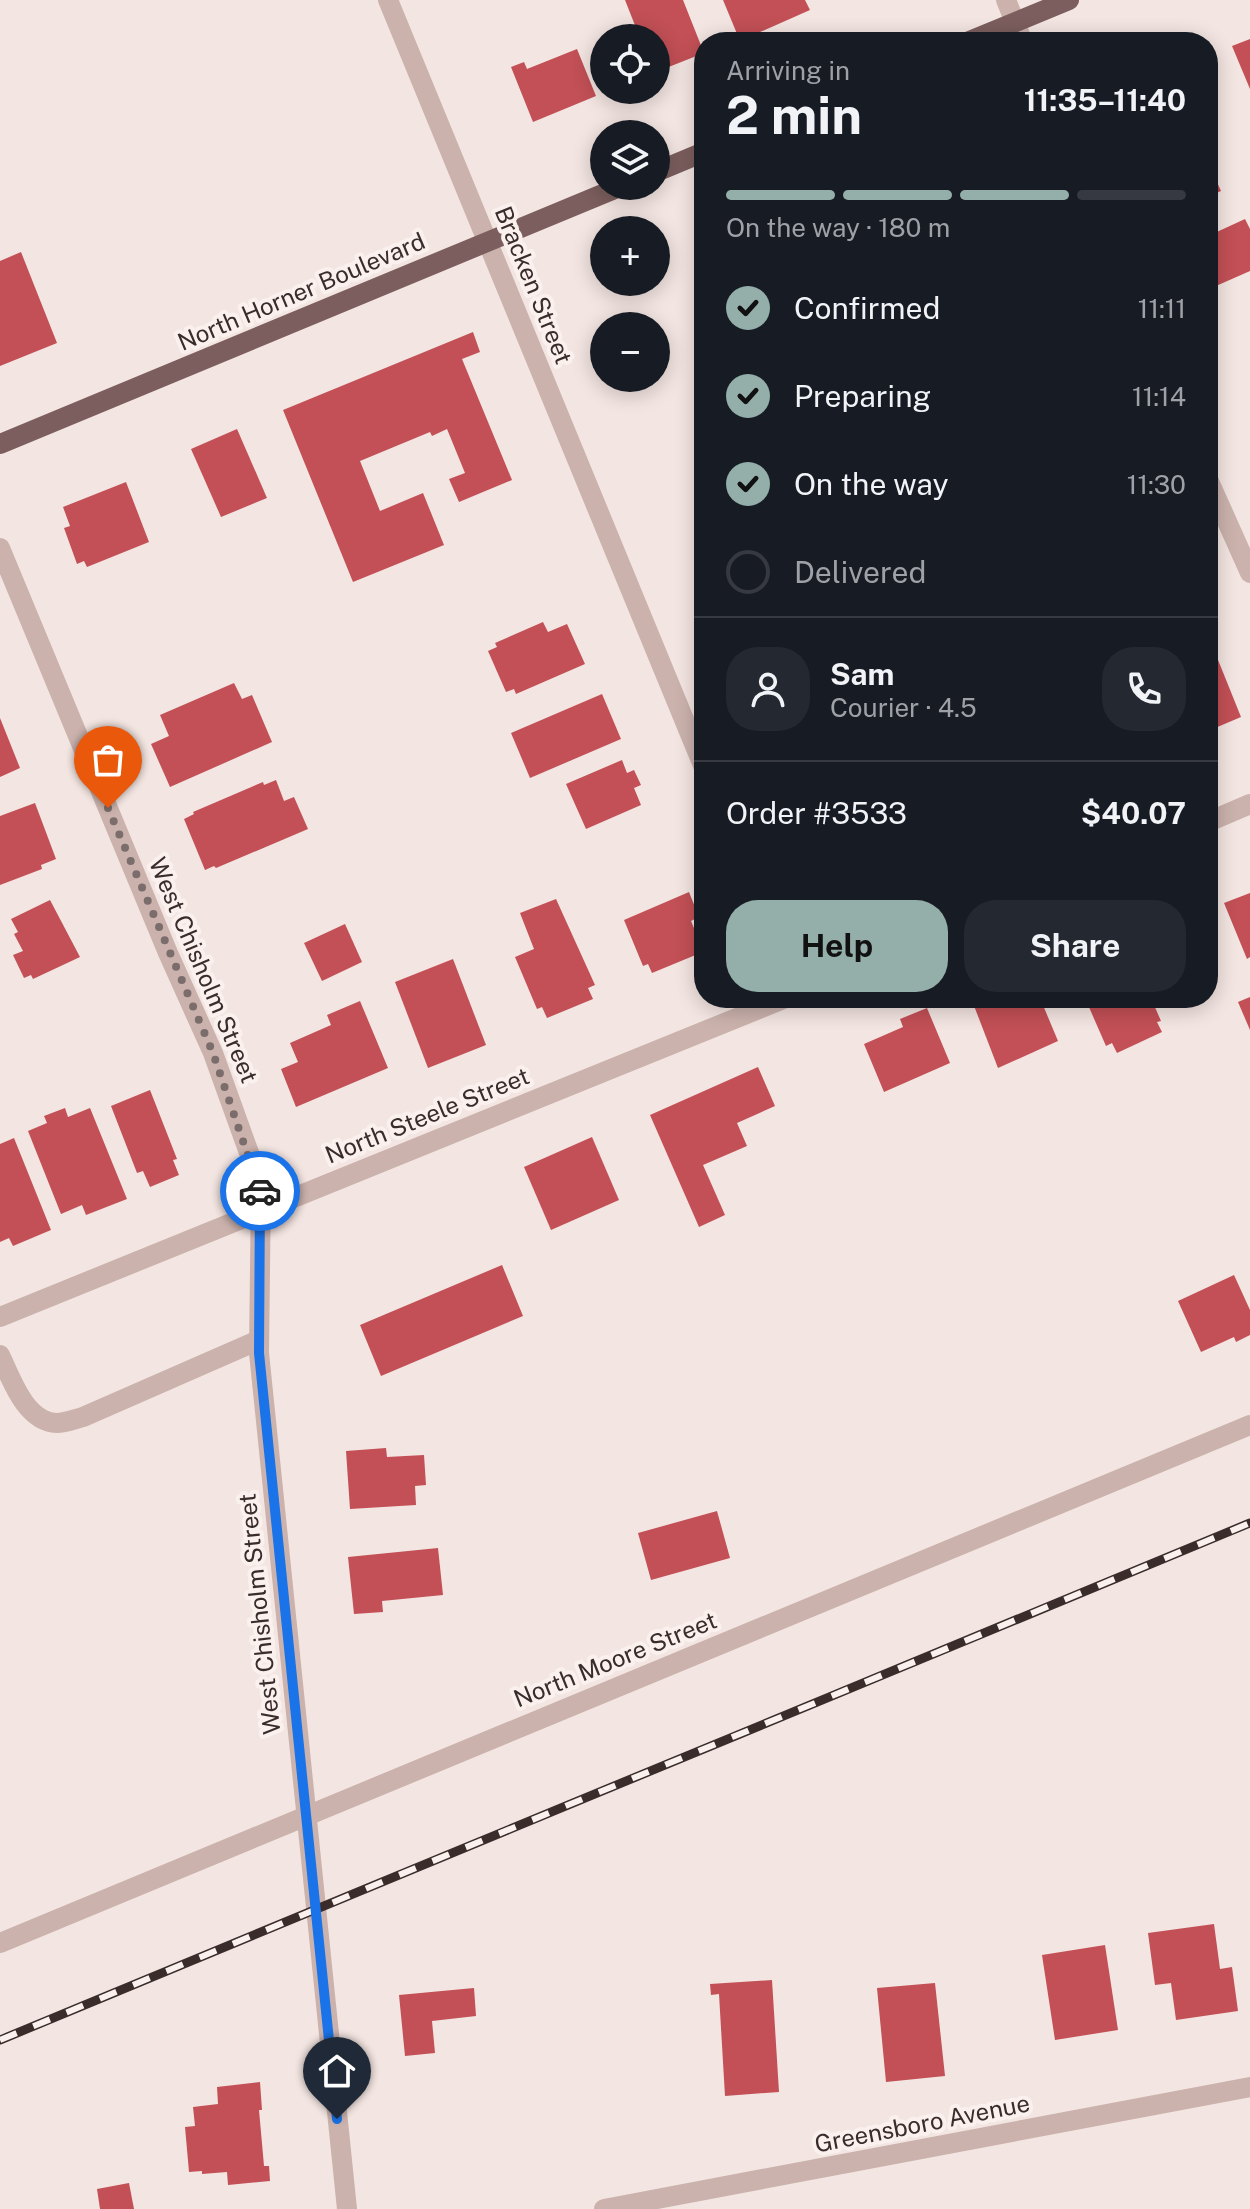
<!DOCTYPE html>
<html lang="en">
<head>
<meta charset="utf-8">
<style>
	:root { --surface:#171b24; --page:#242831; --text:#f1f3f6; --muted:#9ea1a6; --line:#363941; --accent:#94afaa }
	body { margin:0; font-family:"Public Sans",sans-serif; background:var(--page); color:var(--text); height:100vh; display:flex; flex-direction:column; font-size:30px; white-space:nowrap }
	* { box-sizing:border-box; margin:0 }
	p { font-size:26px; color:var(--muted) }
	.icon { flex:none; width:44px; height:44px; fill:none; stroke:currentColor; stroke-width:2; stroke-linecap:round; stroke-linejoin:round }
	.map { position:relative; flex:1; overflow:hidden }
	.side { position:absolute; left:694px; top:32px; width:524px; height:976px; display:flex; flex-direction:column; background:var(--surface); border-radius:32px; box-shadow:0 4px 20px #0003 }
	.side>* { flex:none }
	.buttons { position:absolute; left:590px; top:24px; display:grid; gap:16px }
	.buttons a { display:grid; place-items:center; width:80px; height:80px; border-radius:50%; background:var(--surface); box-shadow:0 4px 20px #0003; font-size:40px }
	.pin { position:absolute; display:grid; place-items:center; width:68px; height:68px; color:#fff; margin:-82px -34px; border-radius:50% 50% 50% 0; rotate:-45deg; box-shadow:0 0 8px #0007 }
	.pin .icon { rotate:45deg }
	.courier { position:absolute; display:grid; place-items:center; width:80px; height:80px; margin:-40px; border:6px solid #1a73e8; border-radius:50%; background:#fff; color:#222; box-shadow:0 2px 10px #0007 }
	.overview em { font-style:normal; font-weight:700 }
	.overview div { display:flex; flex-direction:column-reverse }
	.overview { display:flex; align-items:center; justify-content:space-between; height:136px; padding:0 32px }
	h1 { font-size:52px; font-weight:700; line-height:60px }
	.bar { display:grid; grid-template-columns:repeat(4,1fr); gap:12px 8px; align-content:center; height:96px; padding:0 32px }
	.bar i { height:10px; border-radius:6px; background:var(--line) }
	.bar .on { background:var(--accent) }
	.bar p { grid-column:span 4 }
	.line { display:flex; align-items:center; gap:20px; padding:0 32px; border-top:2px solid var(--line) }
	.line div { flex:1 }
	.round { display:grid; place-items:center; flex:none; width:84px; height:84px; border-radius:32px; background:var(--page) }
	ol { padding:0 32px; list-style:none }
	li { display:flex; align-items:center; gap:24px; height:88px }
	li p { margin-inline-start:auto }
	li .icon { padding:8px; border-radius:50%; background:var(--accent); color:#111; stroke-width:4 }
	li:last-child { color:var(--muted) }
	li i { width:44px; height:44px; border:4px solid var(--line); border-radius:50% }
	.primary-button { display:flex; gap:16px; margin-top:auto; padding:16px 32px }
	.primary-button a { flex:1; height:92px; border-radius:32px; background:var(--accent); color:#111; font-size:32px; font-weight:700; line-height:92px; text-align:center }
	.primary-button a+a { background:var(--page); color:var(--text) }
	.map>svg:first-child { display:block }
	.building { fill:#c25056 }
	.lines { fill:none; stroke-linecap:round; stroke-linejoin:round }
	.service { stroke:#cbb2ad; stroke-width:20 }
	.minor { stroke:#cbb2ad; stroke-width:20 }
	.tertiary { stroke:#cbb2ad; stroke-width:20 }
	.primary { stroke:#7b5e5d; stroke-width:20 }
	.rail-casing { stroke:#3a2c2b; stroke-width:9 }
	.rail { stroke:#faf1ee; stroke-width:6; stroke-dasharray:18; stroke-linecap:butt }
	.done { stroke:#7b6d6b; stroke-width:8; stroke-dasharray:0 14.4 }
	.route { stroke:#1a73e8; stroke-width:10 }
	.labels { text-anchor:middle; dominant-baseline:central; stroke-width:8; stroke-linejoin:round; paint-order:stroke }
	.street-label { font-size:24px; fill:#3a2c2b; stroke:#faf1ee }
</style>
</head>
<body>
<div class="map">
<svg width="1250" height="2209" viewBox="0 0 1250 2209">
	<rect width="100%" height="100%" fill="#f3e5e1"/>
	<!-- building -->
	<g class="building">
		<path d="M625,0h58l21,53 -48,19v-34h-16z"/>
		<path d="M723,0h82l5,10 -70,31z"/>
		<path d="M1250,39v50l-18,-43z"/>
		<path d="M577,49l19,47 -63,26 -22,-55 13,-5 3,7z"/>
		<path d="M1208,162l13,29 -13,6z"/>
		<path d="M1245,219l5,10v42l-34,15 -8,-16v-34z"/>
		<path d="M21,252l36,91 -57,23v-105z"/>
		<path d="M473,332l7,20 -18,7 50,121 -53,22 -10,-23 16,-6 -18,-44 -15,7 -2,-4 -70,29 20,50 43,-18 21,52 -91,37 -70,-172z"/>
		<path d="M237,429l30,69 -46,19 -30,-68z"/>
		<path d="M126,482l23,60 -62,25 -3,-6 -7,3 -13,-36 6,-2 -7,-19z"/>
		<path d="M543,622l5,10 19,-8 18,40 -69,30 -2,-5 -8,3 -18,-41 9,-4 -2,-4z"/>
		<path d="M1208,635l33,82 -33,14z"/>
		<path d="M234,683l8,16 10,-4 20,47 -102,45 -19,-43 18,-8 -9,-21z"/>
		<path d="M602,694l19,45 -91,39 -19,-45z"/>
		<path d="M0,718l20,50 -20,9z"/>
		<path d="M622,760l5,13 7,-3 7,15 -7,3 7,17 -55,24 -20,-45z"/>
		<path d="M276,780l8,21 10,-4 14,32 -92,39 -2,-2 -9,4 -21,-51 10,-5 -1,-2 70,-30 1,3z"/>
		<path d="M35,803l21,56 -15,6 1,4 -42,16v-69z"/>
		<path d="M689,892l10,25 -8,4 9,21 -6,3 4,9 -46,19 -4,-9 -5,2 -19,-46z"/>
		<path d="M1250,893v64l-3,2 -23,-56z"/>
		<path d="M556,899l39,86 -7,3 5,11 -46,19 -5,-11 -5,2 -22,-52 19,-8 -14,-36z"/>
		<path d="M50,900l30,57 -47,22 -2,-4 -7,3 -11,-23 10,-4 -9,-17 4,-2 -7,-13z"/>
		<path d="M345,924l17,38 -40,19 -18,-38z"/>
		<path d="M453,959l33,86 -58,23 -33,-86z"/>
		<path d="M1250,997v33l-12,-28z"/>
		<path d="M971,998h69l18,43 -60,27z"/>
		<path d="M1085,998h66l10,23 -4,1 5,10 -45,21 -5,-10 -6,3z"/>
		<path d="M360,1001l28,67 -92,39 -15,-38 17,-7 -8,-19 41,-18 -4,-10z"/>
		<path d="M927,1008l23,55 -66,29 -20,-48 39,-17 -3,-8z"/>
		<path d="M758,1067l17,39 -38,17 10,23 -44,19 22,50 -26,12 -49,-112z"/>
		<path d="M150,1090l27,69 -4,1 6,15 -29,12 -7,-16 -6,2 -26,-67z"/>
		<path d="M65,1108l3,9 22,-9 37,91 -41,16 -4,-10 -21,9 -33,-83 19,-8 -3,-7z"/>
		<path d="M592,1137l27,63 -68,30 -27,-63z"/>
		<path d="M14,1138l37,92 -38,16 -4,-8 -9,4v-98z"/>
		<path d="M502,1265l21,51 -142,60 -21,-51z"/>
		<path d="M1234,1275l16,35v25l-14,7 -2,-5 -33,15 -23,-51z"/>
		<path d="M386,1448l1,9 37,-2 2,30 -11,1 1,19 -66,4 -4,-58z"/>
		<path d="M717,1511l13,47 -79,22 -13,-47z"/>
		<path d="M438,1548l5,47 -61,6 1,11 -29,2 -6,-57z"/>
		<path d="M1214,1924l6,45 12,-2 6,44 -62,9 -5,-37 -16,2 -7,-52z"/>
		<path d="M1105,1945l13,85 -63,10 -13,-85z"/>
		<path d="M772,1980l7,112 -54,4 -6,-102 -8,1 -1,-11z"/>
		<path d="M935,1983l10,93 -59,6 -9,-94z"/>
		<path d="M474,1988l2,28 -44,5 3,32 -30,3 -6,-61z"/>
		<path d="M260,2082l2,28h-3l5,56h5l1,15 -42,4 -1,-13 -25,2v-3l-13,1 -4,-45 10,-1 -2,-19 25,-3 -1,-17z"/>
		<path d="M129,2183l5,26h-34l-3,-20z"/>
	</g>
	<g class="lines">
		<!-- service -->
		<path class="service" d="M0,1355c11,23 25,67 57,68 8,0 18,-4 26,-6l176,-77"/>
		<!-- minor -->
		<g class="minor">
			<path d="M388,0l316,768"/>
			<path d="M0,548l168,405 45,100 48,133 -2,167 88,856"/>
			<path d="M1208,822l42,-18"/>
			<path d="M0,1317l786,-319"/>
			<path d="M0,1943l1250,-518"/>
			<path d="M604,2209l646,-122"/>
		</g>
		<!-- tertiary -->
		<g class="tertiary">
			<path d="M1006,0l17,42"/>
			<path d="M1208,479l42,94"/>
		</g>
		<!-- primary -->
		<g class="primary">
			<path d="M967,42l102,-42"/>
			<path d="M656,172l48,-20"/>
			<path d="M0,444l622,-258"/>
		</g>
		<!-- rail casing -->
		<g class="rail-casing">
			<path id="rail" d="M0,2040l1250,-517"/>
		</g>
		<!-- rail -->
		<use href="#rail" class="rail"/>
	</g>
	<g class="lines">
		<!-- done -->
		<path class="done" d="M108,808l105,245 47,138"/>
		<!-- route -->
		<path class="route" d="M260,1191l-1,162 78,766"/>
	</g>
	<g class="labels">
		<!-- street labels -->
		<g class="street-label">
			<text transform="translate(534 285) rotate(68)">Bracken Street</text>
			<text transform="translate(301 291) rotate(-23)">North Horner Boulevard</text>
			<text transform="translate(204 970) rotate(67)">West Chisholm Street</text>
			<text transform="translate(427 1115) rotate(-22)">North Steele Street</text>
			<text transform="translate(259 1614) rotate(-96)">West Chisholm Street</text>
			<text transform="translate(615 1659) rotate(-22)">North Moore Street</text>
			<text transform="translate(922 2123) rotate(-11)">Greensboro Avenue</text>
		</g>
	</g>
</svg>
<div class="buttons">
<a><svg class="icon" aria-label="locate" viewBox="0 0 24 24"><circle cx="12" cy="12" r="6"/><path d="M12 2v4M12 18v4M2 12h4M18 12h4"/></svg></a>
<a><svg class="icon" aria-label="layers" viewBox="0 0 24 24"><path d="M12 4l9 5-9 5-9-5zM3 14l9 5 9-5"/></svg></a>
<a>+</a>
<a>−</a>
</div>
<div class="pin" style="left:108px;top:808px;background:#ea580c"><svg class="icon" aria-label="bag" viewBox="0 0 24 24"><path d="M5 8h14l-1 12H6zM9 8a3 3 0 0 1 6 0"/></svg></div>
<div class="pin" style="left:337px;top:2119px;background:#1f2937"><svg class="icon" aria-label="home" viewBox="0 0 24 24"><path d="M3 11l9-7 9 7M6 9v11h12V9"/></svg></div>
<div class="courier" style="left:260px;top:1191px"><svg class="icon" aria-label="car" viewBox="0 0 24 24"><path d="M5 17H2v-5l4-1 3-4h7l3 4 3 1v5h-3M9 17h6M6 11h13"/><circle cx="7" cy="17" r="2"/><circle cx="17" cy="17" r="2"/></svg></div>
<section class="side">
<div class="overview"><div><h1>2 min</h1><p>Arriving in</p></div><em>11:35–11:40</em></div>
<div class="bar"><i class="on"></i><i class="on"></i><i class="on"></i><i></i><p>On the way · 180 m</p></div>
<ol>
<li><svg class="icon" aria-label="check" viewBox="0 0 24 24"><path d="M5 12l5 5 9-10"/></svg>Confirmed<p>11:11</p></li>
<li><svg class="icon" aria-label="check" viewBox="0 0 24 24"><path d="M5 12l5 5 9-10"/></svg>Preparing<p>11:14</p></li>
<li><svg class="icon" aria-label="check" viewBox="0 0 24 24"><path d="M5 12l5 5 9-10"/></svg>On the way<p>11:30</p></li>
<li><i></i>Delivered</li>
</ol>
<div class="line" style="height:144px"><a class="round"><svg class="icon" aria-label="person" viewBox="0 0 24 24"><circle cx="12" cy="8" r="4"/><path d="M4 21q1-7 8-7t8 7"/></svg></a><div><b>Sam</b><p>Courier · 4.5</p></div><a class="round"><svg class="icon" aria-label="phone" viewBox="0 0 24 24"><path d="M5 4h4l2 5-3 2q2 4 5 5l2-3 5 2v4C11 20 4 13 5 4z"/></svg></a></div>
<div class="line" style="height:104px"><div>Order #3533</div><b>$40.07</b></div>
<div class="primary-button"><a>Help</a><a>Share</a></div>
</section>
</div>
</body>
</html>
